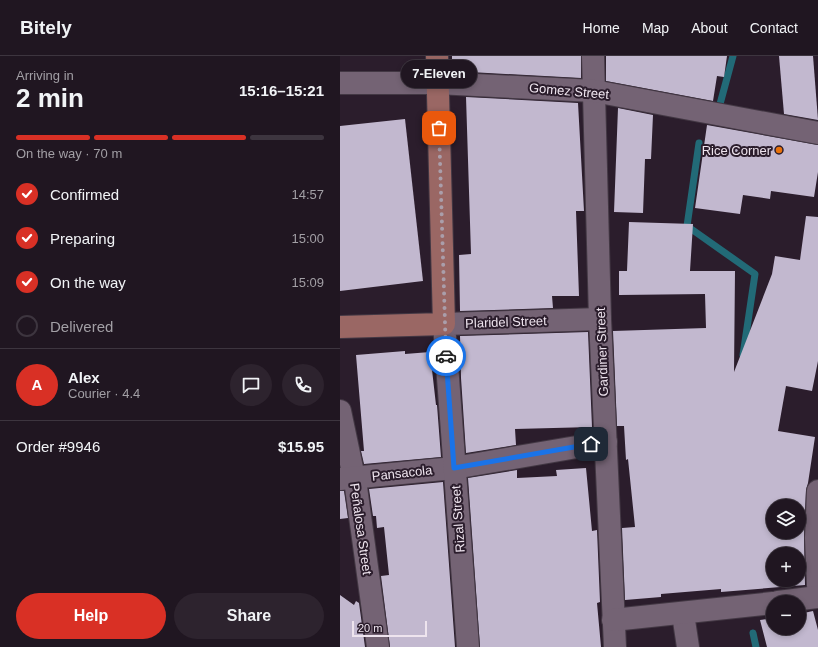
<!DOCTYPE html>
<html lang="en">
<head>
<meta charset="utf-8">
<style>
	:root { --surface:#201621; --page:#2d232e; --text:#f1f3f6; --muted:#a29fa5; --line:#3d353f; --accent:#d93025 }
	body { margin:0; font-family:Helvetica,sans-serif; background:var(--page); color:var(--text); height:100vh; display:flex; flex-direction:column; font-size:15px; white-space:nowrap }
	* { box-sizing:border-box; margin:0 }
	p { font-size:13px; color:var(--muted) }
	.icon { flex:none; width:22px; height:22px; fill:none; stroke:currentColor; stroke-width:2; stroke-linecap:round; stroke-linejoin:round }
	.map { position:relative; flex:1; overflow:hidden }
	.panel { display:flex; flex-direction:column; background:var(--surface); width:340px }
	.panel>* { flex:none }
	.fabs { position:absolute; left:426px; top:443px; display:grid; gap:8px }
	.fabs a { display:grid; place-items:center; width:40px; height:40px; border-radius:50%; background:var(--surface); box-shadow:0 2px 6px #0003,0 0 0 1px var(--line); font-size:20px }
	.scale { position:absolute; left:12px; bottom:10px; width:75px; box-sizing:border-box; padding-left:4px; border:2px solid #eee4ee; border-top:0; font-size:11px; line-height:14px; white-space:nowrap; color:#eee4ee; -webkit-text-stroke:3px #2b1d2c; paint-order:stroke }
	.pin { position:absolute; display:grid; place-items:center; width:34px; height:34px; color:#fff; margin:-17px; border-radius:8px; box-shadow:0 2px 6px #0006 }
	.courier { position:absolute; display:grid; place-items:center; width:40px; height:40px; margin:-20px; border:3px solid #1a73e8; border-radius:50%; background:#fff; color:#222; box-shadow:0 1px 5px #0007 }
	.bubble { position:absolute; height:28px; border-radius:14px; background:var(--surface); box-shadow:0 2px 6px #0003,0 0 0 1px var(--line); font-size:13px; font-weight:800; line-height:28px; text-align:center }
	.head em { font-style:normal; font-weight:800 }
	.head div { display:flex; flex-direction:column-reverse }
	.head { display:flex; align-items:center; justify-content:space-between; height:68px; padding:0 16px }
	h1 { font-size:26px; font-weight:800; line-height:30px }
	.bar { display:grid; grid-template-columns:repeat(4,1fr); gap:6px 4px; align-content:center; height:48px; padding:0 16px }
	.bar i { height:5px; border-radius:3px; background:var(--line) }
	.bar .active { background:var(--accent) }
	.bar p { grid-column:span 4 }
	.line { display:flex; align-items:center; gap:10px; padding:0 16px; border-top:1px solid var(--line) }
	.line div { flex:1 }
	.round { display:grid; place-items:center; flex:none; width:42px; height:42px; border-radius:21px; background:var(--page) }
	ol { padding:0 16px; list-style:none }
	li { display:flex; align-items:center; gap:12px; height:44px }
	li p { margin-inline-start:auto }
	li .icon { padding:4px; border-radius:50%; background:var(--accent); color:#fff; stroke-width:4 }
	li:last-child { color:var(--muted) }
	li i { width:22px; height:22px; border:2px solid var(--line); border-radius:50% }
	.action { display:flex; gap:8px; margin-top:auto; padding:8px 16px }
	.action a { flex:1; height:46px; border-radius:24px; background:var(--accent); color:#fff; font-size:16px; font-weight:800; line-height:46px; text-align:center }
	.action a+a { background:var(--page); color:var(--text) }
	header { display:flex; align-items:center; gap:24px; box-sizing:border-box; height:56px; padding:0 20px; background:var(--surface); border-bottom:1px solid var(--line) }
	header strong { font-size:19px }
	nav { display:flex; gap:22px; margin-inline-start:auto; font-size:14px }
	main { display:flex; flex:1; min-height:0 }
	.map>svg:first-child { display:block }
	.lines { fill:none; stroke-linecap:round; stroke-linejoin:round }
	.stream { stroke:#226a77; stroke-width:7 }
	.building { fill:#c2b8cf; fill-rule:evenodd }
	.minor-casing { stroke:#433844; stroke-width:24 }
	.major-casing { stroke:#433844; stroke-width:24 }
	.minor { stroke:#746374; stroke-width:22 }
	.major { stroke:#9a6764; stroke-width:22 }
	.done { stroke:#aa9eaa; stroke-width:4; stroke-dasharray:0 7.2 }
	.route { stroke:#1a73e8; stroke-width:5 }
	.food-dot { fill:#e8710a; stroke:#2b1d2c; stroke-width:1.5 }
	.labels { text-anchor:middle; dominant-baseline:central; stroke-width:4; stroke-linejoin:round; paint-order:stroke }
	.street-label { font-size:13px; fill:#eee4ee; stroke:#2b1d2c }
	.poi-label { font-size:13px; fill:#eee4ee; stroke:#2b1d2c; text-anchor:end }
</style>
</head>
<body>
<header>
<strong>Bitely</strong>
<nav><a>Home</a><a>Map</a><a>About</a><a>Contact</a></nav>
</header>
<main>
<section class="panel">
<div class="head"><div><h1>2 min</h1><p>Arriving in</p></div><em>15:16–15:21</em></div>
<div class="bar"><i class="active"></i><i class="active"></i><i class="active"></i><i></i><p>On the way · 70 m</p></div>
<ol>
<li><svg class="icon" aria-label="check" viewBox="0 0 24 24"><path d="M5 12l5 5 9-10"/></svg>Confirmed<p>14:57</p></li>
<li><svg class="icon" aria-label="check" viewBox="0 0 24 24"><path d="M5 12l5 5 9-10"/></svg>Preparing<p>15:00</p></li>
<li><svg class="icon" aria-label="check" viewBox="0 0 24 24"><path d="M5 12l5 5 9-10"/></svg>On the way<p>15:09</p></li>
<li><i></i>Delivered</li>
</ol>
<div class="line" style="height:72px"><b class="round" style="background:var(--accent);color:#fff">A</b><div><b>Alex</b><p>Courier · 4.4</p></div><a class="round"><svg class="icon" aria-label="chat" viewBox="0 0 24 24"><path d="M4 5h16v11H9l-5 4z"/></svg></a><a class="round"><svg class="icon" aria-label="phone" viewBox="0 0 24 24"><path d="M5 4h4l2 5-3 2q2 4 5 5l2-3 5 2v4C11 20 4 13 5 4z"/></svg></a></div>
<div class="line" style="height:52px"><div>Order #9946</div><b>$15.95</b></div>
<div class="action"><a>Help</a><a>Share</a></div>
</section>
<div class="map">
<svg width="478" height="591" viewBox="0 0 478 591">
	<rect width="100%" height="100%" fill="#2b1d2c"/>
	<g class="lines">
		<!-- stream -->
		<g class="stream">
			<path d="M380,48l13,-48"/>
			<path d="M359,87l-12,83 68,48 -12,81"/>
			<path d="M413,577l3,14"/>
		</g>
	</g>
	<!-- building -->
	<g class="building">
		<path d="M112,0h129v22l-129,-7z"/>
		<path d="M266,0h121l-3,21 -7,-1 -4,25 -107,-20z"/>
		<path d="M439,0h34l5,64 -34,-6z"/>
		<path d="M126,41l112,6 6,108h-8l3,85h-27l1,12 -93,3 -1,-56 12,-1z"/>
		<path d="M278,52l35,7 -2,44h-6l-2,54 -29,-1z"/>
		<path d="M65,63l18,162 -83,10v-165z"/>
		<path d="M367,69l111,20v27l-4,25 -43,-6 -1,8 -27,-4 -3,19 -45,-6z"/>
		<path d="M466,160l12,1v144l-6,30 -26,-5 -8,45 37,6 -7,46 -2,7 -2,47 1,48 -84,7v-3l-60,5v3l-36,3 -3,-72 13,-1 -7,-68 -2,1 -2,-34h-7l-4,-95 93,-3 -1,-34 -86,1v-24h8l2,-49 64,2 -3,47h45l-1,101 38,-98 3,-18 25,4zM433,450h26v26h-26zM433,498h26v26h-26z"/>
		<path d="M248,276l4,95 -77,2 1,16 -50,8 -5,-75 -1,-42z"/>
		<path d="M65,295v3l25,-2 6,53h1l4,52 -77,7 -3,-13h3l-8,-96z"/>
		<path d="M246,412l6,63 5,-1 3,72 -3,1 4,44h-121l-12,-169 49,-8v8l40,-2 -1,-6z"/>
		<path d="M103,426l12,165h-65l-9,-71 8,-1 -5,-48 -7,1 -1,-12h-3l-4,-27z"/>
		<path d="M0,435h4l4,27 -8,1z"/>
		<path d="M0,539l14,10 2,-4 3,2 6,44h-25z"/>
		<path d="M473,555l5,19v17h-51l-7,-27 13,-2v10h26v-14z"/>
	</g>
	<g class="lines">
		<!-- minor casing -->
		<g class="minor-casing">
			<g id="minor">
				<path d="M253,0l7,263 15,328"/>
				<path d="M0,27h97l157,8 224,42"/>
				<path d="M0,355l16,76 22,160"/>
				<path d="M0,423l114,-11 152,-26"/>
				<path d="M478,435l-2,47 2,47"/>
				<path d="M438,546l40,-5"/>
				<path d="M343,558l5,33"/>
				<path d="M273,564l160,-17"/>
				<path d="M128,591l-24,-323 156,-5"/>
			</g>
		</g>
		<!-- major casing -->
		<g class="major-casing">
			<path id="major" d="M0,271l104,-3 -7,-268"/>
		</g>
		<!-- minor -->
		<use href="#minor" class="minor"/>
		<!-- major -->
		<use href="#major" class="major"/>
	</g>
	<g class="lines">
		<!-- done -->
		<path class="done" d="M99,72l7,228"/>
		<!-- route -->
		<path class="route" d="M106,300l8,112 137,-24"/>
	</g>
	<!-- markers -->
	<circle class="food-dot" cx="439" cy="94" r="4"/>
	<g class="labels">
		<!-- street labels -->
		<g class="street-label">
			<text transform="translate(229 35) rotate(5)">Gomez Street</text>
			<text transform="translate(166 266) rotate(-2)">Plaridel Street</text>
			<text transform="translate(262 296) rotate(-92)">Gardiner Street</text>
			<text transform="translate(62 417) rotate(-6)">Pansacola</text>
			<text transform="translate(118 463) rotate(-94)">Rizal Street</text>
			<text transform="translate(21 473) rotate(82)">Peñalosa Street</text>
		</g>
		<!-- poi labels -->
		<g class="poi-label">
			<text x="431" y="94">Rice Corner</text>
		</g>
	</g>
</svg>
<div class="fabs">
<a><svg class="icon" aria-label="layers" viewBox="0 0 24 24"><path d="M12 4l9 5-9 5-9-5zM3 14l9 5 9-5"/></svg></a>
<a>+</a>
<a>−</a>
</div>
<div class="scale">20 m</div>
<div class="pin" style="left:99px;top:72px;background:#ea580c"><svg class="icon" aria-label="bag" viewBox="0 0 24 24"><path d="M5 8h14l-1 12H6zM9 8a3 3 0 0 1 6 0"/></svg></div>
<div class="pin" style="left:251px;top:388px;background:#1f2937"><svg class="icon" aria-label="home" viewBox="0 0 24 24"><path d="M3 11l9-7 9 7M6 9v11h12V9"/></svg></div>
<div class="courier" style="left:106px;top:300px"><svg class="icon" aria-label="car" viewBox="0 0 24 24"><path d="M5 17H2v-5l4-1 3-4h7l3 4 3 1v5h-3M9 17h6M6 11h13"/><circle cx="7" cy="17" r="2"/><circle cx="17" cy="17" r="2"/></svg></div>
<div class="bubble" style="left:61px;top:4px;width:76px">7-Eleven</div>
</div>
</main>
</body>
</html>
